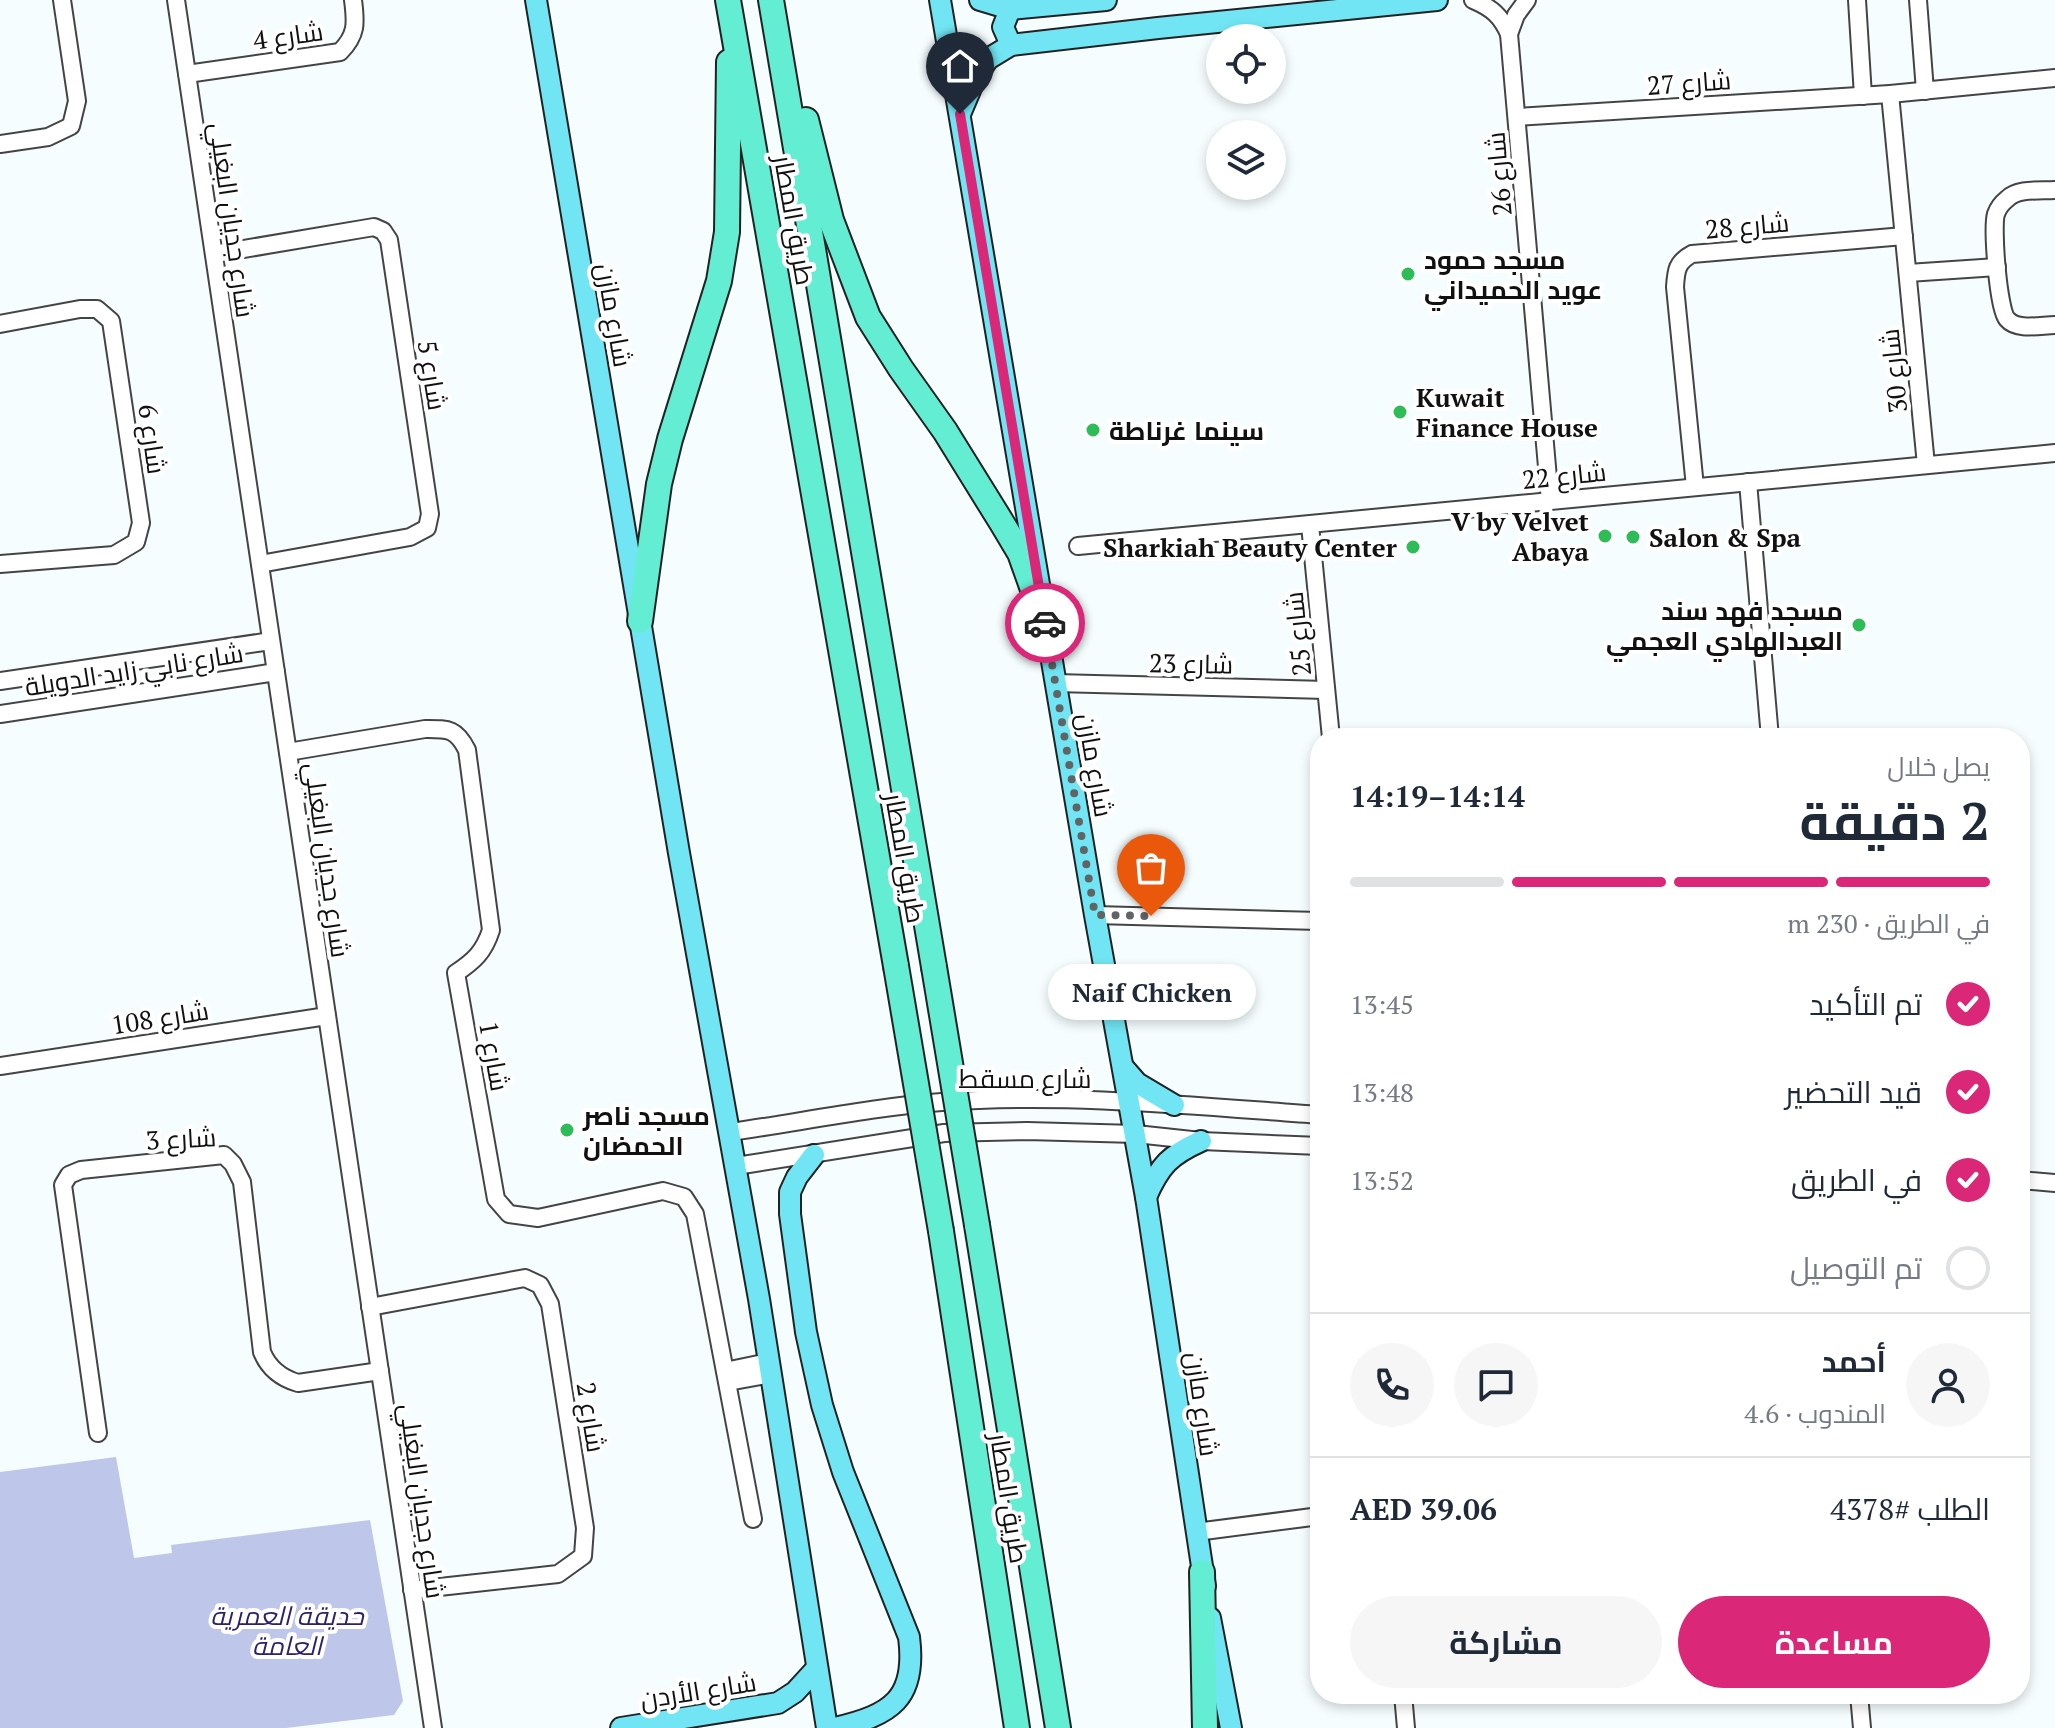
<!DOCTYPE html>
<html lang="ar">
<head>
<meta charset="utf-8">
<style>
	:root { --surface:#fff; --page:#f6f6f7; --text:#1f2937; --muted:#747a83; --line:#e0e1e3; --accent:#db2777 }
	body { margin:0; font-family:"PT Serif",Cairo,serif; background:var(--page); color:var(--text); direction:rtl; height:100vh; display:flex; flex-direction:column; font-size:30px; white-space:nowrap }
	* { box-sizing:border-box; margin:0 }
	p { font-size:26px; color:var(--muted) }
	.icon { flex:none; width:44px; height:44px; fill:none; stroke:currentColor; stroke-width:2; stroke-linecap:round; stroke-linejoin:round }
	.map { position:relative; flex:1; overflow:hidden; direction:ltr }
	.side { position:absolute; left:1310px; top:728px; width:720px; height:976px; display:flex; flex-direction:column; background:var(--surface); border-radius:32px; box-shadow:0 4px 12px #0003; direction:rtl }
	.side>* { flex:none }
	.fabs { position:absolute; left:1206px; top:24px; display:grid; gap:16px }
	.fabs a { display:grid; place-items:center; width:80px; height:80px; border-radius:50%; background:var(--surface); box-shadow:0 4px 12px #0003; font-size:40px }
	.pin { position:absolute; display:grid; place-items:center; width:68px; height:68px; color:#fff; margin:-82px -34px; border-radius:50% 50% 50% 0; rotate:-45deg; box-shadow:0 0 8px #0007 }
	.pin .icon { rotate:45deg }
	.courier { position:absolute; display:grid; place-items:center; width:80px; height:80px; margin:-40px; border:6px solid #db2777; border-radius:50%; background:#fff; color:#222; box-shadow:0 2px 10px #0007 }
	.bubble { position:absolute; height:56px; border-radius:28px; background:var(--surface); box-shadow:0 4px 12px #0003; font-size:26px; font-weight:700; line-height:56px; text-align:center; direction:rtl }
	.summary em { font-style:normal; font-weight:700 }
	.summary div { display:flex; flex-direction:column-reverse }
	.summary { display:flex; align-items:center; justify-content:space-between; height:136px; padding:0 40px }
	h1 { font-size:52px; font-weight:700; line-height:60px }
	.bar { display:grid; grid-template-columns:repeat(4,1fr); gap:12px 8px; align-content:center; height:96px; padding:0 40px }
	.bar i { height:10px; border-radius:6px; background:var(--line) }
	.bar .selected { background:var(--accent) }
	.bar p { grid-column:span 4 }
	.line { display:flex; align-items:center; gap:20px; padding:0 40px; border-top:2px solid var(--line) }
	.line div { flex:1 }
	.round { display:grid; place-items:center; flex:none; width:84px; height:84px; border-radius:42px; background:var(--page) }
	ol { padding:0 40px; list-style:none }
	li { display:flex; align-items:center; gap:24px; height:88px }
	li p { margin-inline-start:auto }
	li .icon { padding:8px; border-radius:50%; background:var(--accent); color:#fff; stroke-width:4 }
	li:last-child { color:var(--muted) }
	li i { width:44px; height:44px; border:4px solid var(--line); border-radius:50% }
	.button { display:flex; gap:16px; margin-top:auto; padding:16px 40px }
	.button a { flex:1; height:92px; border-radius:48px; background:var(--accent); color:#fff; font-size:32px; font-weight:700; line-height:92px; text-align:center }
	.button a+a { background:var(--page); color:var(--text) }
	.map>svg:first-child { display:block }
	.green { fill:#bec6e9 }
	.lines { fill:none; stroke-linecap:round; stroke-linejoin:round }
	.minor-casing { stroke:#444; stroke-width:20 }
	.major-casing { stroke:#222; stroke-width:24 }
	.highway-casing { stroke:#222; stroke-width:28 }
	.minor { stroke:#fff; stroke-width:16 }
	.major { stroke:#71e5f3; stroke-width:20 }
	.highway { stroke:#63eed3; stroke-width:24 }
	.highway-bridge-casing { stroke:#222; stroke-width:28; stroke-linecap:butt }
	.highway-bridge { stroke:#63eed3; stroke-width:24 }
	.done { stroke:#616464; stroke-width:8; stroke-dasharray:0 14.4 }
	.route { stroke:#db2777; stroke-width:10 }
	.poi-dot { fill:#2dbc58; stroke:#fff; stroke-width:3 }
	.labels { text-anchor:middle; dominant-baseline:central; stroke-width:8; stroke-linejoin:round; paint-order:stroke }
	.street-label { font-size:26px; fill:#111; stroke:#fff }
	.poi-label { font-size:26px; font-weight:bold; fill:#111; stroke:#fff; text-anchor:start }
	.park-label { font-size:26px; font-style:italic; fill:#2c2267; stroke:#fff }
</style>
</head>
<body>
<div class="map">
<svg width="2055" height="1728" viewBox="0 0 2055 1728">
	<rect width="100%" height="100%" fill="#f5fdff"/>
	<!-- green -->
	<path class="green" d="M116,1457l18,101 38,-5 -1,-8 199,-25 33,181 -9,14 -108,13h-286v-256z"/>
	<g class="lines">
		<!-- minor casing -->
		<g class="minor-casing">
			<g id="minor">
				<path d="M176,0l257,1728"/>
				<path d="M1473,0c19,8 28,16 36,34l41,467"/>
				<path d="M1857,0l6,96"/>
				<path d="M1918,0l7,91"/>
				<path d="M1509,34l7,-19 11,-15"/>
				<path d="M187,74l153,-22c17,-17 16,-29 13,-52"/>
				<path d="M1890,94l36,371"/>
				<path d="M1517,117l373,-23 165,-16"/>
				<path d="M0,144l48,-7 23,-11 6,-25 -15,-101"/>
				<path d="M2055,190c-15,1 -37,-2 -48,9 -5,4 -9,9 -11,15 -4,13 2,95 11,105 10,12 34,6 48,6"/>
				<path d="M214,254l160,-27 9,4 6,9 41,274 -3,14 -17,9 -150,27"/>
				<path d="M1908,273l89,-6"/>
				<path d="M0,324l80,-15h17l14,12 30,202 -5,19 -22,13 -114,9"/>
				<path d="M1748,482l22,256"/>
				<path d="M1695,487l-20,-200c1,-17 2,-25 17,-33l212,-18"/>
				<path d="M1310,525l21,213"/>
				<path d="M1078,546l977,-93"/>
				<path d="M0,681l271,-40"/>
				<path d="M1055,683l271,7"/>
				<path d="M0,714l276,-42"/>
				<path d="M288,752l137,-23c23,0 31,-1 42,21l24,180c-7,22 -17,31 -35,43l40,226 13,15 29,4 125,-27 21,6 11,17 58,305"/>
				<path d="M1095,915l225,6"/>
				<path d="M0,1066l327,-50"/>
				<path d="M731,1132c70,-10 141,-25 211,-30 125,-9 253,4 378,13"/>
				<path d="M736,1166l208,-33 83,-2 109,3 65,7 119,5"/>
				<path d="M2020,1180l35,3"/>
				<path d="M370,1307l155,-29 15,7 10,19 35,224 -2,28 -25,18 -146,16"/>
				<path d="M725,1371l44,-9"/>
				<path d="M728,1382l43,-8"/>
				<path d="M98,1433l-35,-248 6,-10 12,-5 143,-15 9,9 9,18 20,170c7,17 19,26 36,31l82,-12"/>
				<path d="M1196,1532l124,-16"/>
				<path d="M1403,1694l3,34"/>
				<path d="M1859,1694l3,34"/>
			</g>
		</g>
		<!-- major casing -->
		<g class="major-casing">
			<g id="major">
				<path d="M536,0l143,853 80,446 68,429"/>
				<path d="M940,0l155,915 51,282 59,389"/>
				<path d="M980,0l30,9 96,-9"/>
				<path d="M1010,9l-7,18 8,18"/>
				<path d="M960,114l16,-38 12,-17 23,-14 147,-17 279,-28"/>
				<path d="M1123,1067l14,16 37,22"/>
				<path d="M814,1155l-17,22 -7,15v22l16,118 16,73 21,67 66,165c8,62 -18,78 -74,91"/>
				<path d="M1146,1197c14,-32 24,-42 55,-56"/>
				<path d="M1210,1618l21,110"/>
				<path d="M621,1728l157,-25 17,-11 22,-24"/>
			</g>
		</g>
		<!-- highway casing -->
		<g class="highway-casing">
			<g id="highway">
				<path d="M728,0l168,966"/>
				<path d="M771,0l163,967"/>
				<path d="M806,120l25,100 37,97 33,52 44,62 57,92 18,30 25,70"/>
				<path d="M640,621l19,-137 11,-45 49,-158 8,-49 2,-170"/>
				<path d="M977,1225l81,503"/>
				<path d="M941,1231l76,497"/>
				<path d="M1202,1572l3,156"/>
			</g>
		</g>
		<!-- minor -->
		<use href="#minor" class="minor"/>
		<!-- major -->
		<use href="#major" class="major"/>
		<!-- highway -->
		<use href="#highway" class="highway"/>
		<!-- highway-bridge casing -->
		<g class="highway-bridge-casing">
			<g id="highway-bridge">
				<path d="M896,966l45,265"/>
				<path d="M934,967l43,258"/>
			</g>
		</g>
		<!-- highway-bridge -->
		<use href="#highway-bridge" class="highway-bridge"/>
	</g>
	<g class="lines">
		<!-- done -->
		<path class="done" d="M1045,623l50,292 56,1"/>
		<!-- route -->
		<path class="route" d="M960,114l85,509"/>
	</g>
	<!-- markers -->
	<g class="poi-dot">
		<circle cx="1408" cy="274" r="8"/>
		<circle cx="1400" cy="412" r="8"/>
		<circle cx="1093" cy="430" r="8"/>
		<circle cx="1605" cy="536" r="8"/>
		<circle cx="1633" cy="537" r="8"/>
		<circle cx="1413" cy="547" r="8"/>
		<circle cx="1859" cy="625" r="8"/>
		<circle cx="567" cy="1130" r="8"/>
	</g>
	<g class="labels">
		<!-- street labels -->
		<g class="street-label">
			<text transform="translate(288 35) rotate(-8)">شارع 4</text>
			<text transform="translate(1689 82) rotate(-4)">شارع 27</text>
			<text transform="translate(1498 174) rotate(-95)">شارع 26</text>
			<text transform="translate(233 220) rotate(82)">شارع جديان البغيلي</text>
			<text transform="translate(795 220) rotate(80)">طريق المطار</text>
			<text transform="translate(1747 225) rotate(-5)">شارع 28</text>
			<text transform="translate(615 315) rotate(80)">شارع مازن</text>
			<text transform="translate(1893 371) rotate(-96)">شارع 30</text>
			<text transform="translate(433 375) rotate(81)">شارع 5</text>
			<text transform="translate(153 439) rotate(82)">شارع 6</text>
			<text transform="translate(1564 475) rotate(-6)">شارع 22</text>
			<text transform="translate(1297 634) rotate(-96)">شارع 25</text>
			<text transform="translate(1191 663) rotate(1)">شارع 23</text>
			<text transform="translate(134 669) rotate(-9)">شارع نابي زايد الدويلة</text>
			<text transform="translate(1096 765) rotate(80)">شارع مازن</text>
			<text transform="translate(906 858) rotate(80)">طريق المطار</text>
			<text transform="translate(328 860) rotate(82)">شارع جديان البغيلي</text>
			<text transform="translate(160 1017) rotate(-9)">شارع 108</text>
			<text transform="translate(495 1056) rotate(80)">شارع 1</text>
			<text x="1025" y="1078">شارع مسقط</text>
			<text transform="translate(181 1138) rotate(-3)">شارع 3</text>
			<text transform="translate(1203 1404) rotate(82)">شارع مازن</text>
			<text transform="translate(592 1417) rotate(81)">شارع 2</text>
			<text transform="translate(1010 1498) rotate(81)">طريق المطار</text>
			<text transform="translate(423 1501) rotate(82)">شارع جديان البغيلي</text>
			<text transform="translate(698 1690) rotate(-9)">شارع الأردن</text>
		</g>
		<!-- poi labels -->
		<g class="poi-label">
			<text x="1424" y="259">مسجد حمود<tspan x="1424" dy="30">عويد الحميداني</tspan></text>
			<text x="1416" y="397">Kuwait<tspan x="1416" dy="30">Finance House</tspan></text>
			<text x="1109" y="430">سينما غرناطة</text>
			<text x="1589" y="521" text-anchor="end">V by Velvet<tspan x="1589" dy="30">Abaya</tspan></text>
			<text x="1649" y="537">Salon &amp; Spa</text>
			<text x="1397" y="547" text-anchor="end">Sharkiah Beauty Center</text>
			<text x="1843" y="610" text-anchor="end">مسجد فهد سند<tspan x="1843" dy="30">العبدالهادي العجمي</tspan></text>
			<text x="583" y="1115">مسجد ناصر<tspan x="583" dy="30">الحمضان</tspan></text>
		</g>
		<!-- park labels -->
		<g class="park-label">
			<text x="287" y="1615">حديقة العمرية<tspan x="287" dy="30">العامة</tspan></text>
		</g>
	</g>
</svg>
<div class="fabs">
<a><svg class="icon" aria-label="locate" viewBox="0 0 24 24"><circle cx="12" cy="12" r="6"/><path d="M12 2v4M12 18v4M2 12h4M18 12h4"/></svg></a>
<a><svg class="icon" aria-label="layers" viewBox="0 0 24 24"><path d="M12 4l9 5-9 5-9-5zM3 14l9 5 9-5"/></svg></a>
</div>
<div class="pin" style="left:1151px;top:916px;background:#ea580c"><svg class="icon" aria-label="bag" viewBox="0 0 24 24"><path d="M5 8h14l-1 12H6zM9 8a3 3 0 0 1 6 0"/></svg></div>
<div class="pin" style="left:960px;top:114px;background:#1f2937"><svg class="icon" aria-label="home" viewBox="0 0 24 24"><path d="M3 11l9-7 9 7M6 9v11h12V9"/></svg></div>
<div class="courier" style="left:1045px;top:623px"><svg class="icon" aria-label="car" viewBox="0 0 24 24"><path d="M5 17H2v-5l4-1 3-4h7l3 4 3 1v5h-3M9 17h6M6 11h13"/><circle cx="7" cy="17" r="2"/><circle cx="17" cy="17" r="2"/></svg></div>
<div class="bubble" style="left:1048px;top:964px;width:208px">Naif Chicken</div>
<section class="side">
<div class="summary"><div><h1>2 دقيقة</h1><p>يصل خلال</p></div><em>14:14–14:19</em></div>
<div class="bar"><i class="selected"></i><i class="selected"></i><i class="selected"></i><i></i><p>في الطريق · 230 m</p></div>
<ol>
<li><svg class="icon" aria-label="check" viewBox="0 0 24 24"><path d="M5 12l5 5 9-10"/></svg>تم التأكيد<p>13:45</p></li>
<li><svg class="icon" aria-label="check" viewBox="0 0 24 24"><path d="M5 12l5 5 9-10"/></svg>قيد التحضير<p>13:48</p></li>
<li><svg class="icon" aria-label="check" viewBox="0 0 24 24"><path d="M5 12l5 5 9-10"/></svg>في الطريق<p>13:52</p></li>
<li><i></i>تم التوصيل</li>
</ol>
<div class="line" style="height:144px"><a class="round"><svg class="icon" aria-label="person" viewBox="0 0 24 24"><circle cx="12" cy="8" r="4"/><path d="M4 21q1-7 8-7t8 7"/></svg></a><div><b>أحمد</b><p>المندوب · 4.6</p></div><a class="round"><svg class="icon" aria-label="chat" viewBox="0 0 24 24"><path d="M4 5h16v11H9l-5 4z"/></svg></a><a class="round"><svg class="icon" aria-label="phone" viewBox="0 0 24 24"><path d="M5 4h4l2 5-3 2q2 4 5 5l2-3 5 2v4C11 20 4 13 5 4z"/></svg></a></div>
<div class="line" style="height:104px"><div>الطلب #4378</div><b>AED 39.06</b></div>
<div class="button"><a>مساعدة</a><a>مشاركة</a></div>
</section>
</div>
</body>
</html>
